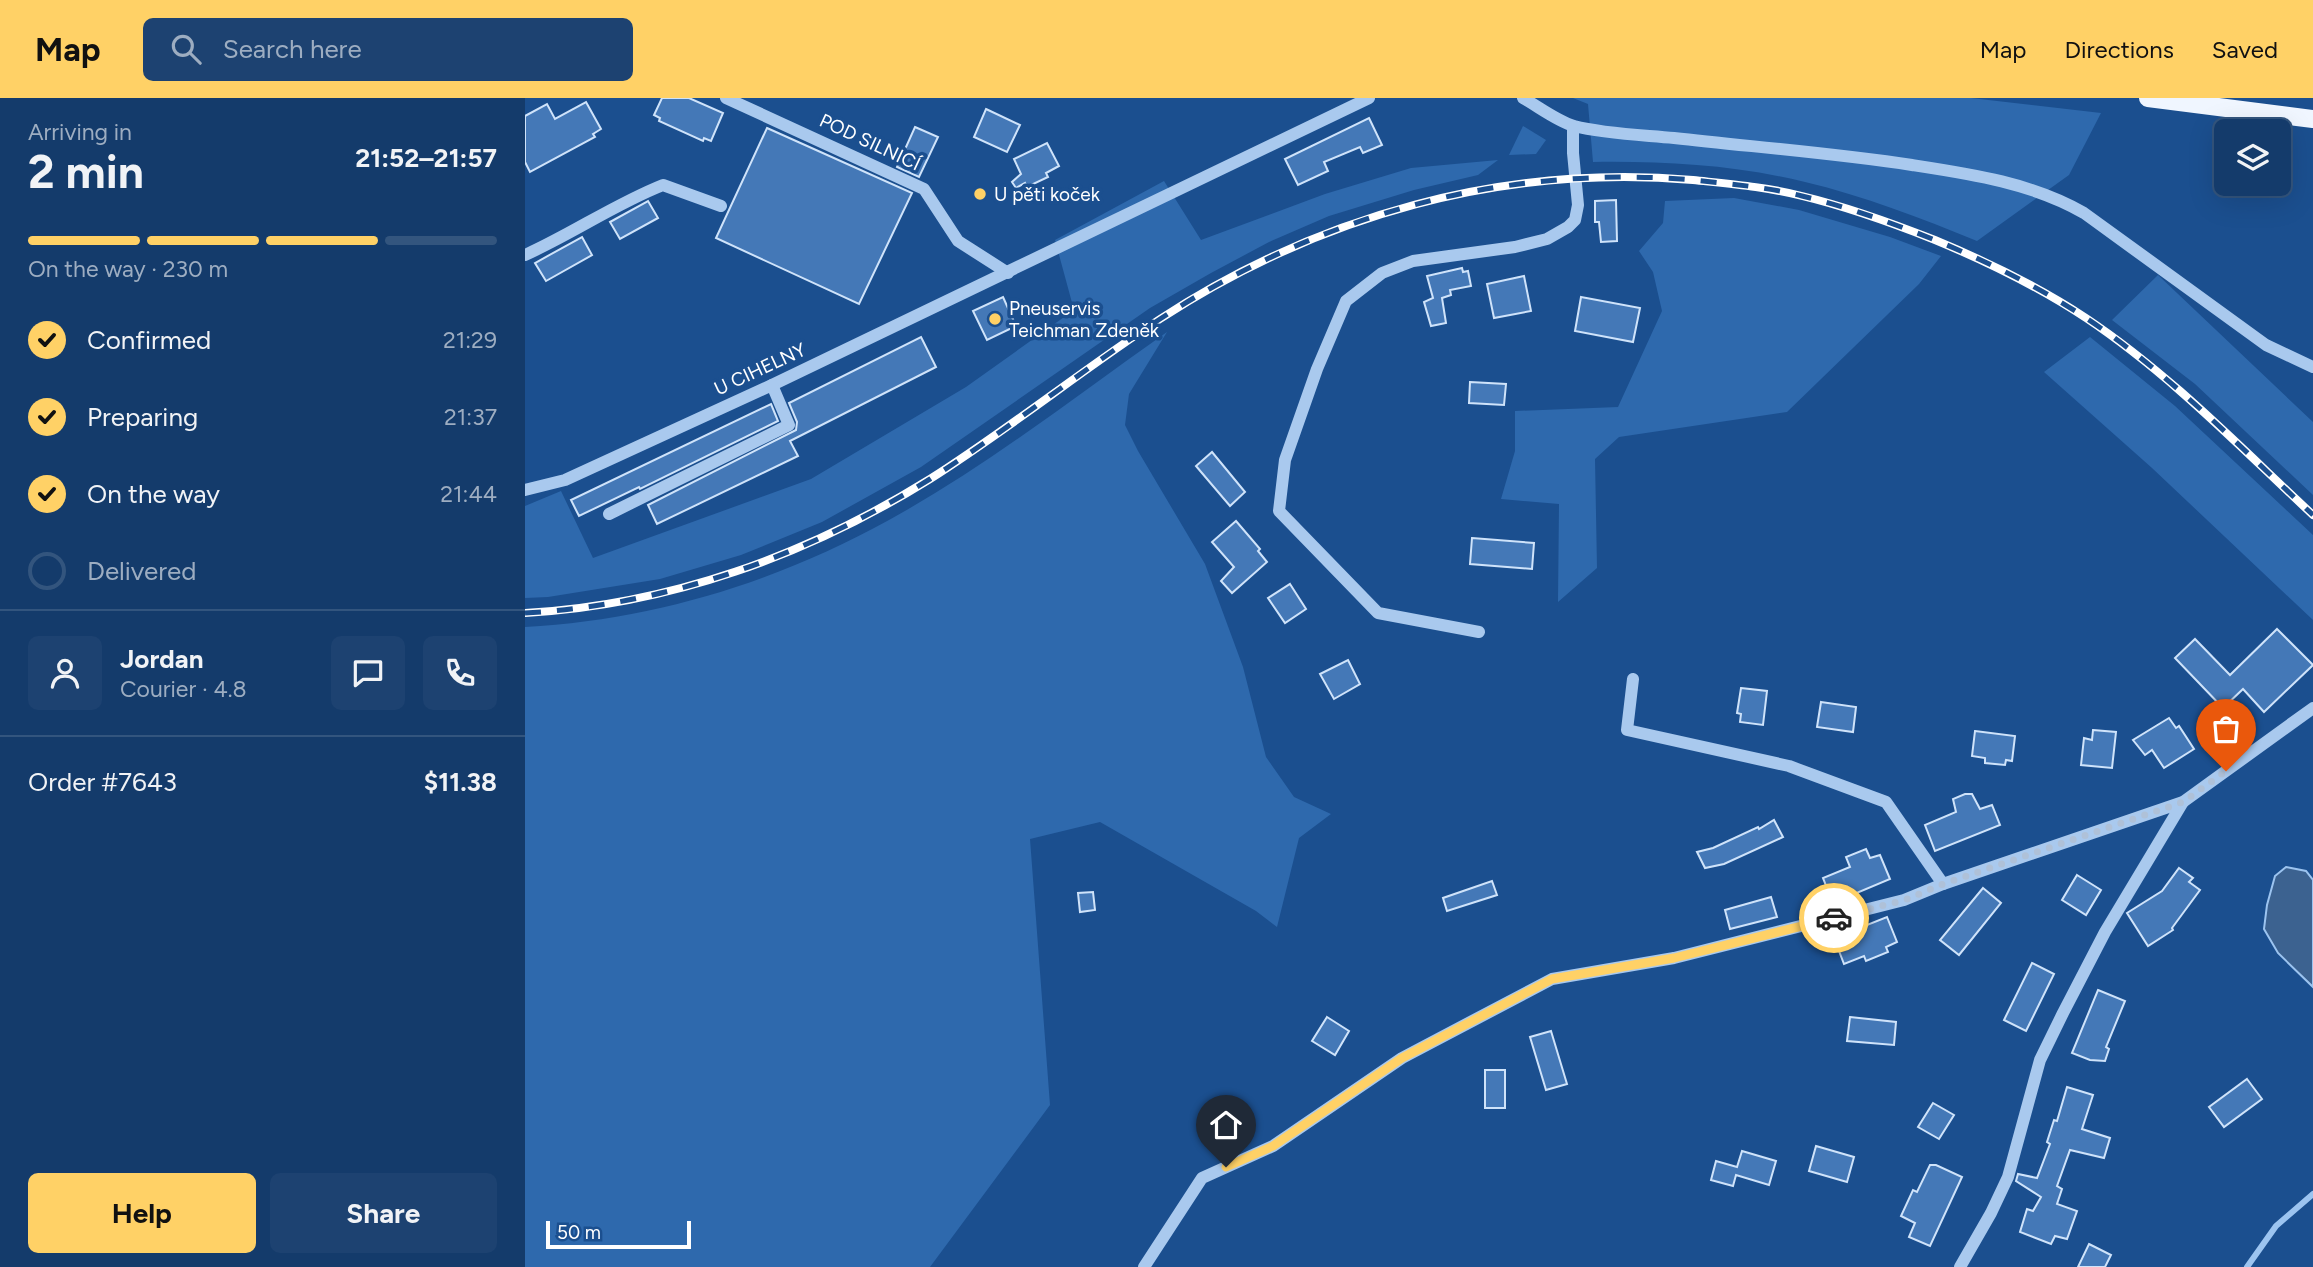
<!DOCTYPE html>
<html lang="en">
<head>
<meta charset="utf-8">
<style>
	:root { --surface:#143b6b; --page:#1d4271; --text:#f1f3f6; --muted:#9dadc1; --line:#33557e; --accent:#ffd166 }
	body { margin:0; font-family:Figtree,sans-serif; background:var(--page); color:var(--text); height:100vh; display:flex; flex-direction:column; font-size:26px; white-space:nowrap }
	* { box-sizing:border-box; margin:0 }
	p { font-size:23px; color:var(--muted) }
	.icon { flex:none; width:38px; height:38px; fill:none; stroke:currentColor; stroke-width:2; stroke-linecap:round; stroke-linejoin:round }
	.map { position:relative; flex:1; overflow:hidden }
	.sheet { display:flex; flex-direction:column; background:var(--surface); width:525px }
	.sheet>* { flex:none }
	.fabs { position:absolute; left:1689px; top:21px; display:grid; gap:14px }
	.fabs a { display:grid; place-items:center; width:77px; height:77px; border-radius:10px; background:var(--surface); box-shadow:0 7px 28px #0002,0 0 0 2px var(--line); font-size:35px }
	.scale { position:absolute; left:21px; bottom:18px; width:145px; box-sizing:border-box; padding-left:7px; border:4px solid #fff; border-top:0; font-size:19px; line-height:24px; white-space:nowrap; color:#fff; -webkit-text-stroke:5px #1b4f8f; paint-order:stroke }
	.pin { position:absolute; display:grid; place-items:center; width:60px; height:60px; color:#fff; margin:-72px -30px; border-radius:50% 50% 50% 0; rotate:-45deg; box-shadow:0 0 7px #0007 }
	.pin .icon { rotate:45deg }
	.courier { position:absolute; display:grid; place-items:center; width:70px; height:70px; margin:-35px; border:5px solid #ffd166; border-radius:50%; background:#fff; color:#222; box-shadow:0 2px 9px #0007 }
	.overview em { font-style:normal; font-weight:700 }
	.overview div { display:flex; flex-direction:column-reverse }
	.overview { display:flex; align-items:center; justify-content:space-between; height:119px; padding:0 28px }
	h1 { font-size:46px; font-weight:700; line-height:52px }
	.bar { display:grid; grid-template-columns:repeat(4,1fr); gap:10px 7px; align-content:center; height:84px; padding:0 28px }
	.bar i { height:9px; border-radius:5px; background:var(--line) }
	.bar .active { background:var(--accent) }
	.bar p { grid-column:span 4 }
	.line { display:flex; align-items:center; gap:18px; padding:0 28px; border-top:2px solid var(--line) }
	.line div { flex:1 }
	.round { display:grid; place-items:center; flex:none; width:74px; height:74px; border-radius:10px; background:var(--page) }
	ol { padding:0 28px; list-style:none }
	li { display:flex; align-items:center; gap:21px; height:77px }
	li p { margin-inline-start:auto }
	li .icon { padding:7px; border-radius:50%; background:var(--accent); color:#111; stroke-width:4 }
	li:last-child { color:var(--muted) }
	li i { width:38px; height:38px; border:4px solid var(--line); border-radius:50% }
	.button { display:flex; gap:14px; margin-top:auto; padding:14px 28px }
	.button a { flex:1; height:80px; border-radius:10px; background:var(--accent); color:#111; font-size:28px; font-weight:700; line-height:80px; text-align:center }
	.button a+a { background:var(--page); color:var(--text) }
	header { display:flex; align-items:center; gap:42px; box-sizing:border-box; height:98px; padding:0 35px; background:var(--accent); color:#111 }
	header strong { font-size:33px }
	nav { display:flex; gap:38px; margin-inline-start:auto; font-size:24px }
	.search { width:490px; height:63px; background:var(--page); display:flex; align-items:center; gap:18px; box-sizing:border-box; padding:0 24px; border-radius:10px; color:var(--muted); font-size:26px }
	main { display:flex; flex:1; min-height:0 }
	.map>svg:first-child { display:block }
	.green { fill:#2e69ad }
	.water { fill:#3c6290; stroke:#9cc4f0; stroke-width:2 }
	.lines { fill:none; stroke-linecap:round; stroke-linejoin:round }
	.stream { stroke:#9cc4f0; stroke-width:6 }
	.building { fill:#4478b7; stroke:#cfe3fa; stroke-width:2 }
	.minor { stroke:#a9c9ee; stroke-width:12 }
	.major { stroke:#f0f6ff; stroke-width:18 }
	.rail-casing { stroke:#fff; stroke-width:8 }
	.rail { stroke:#1b4f8f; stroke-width:5; stroke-dasharray:16; stroke-linecap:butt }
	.done { stroke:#afc1d8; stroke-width:7; stroke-dasharray:0 12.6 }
	.route { stroke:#ffd166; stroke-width:9 }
	.poi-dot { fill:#ffd166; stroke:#1b4f8f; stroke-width:2.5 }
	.labels { text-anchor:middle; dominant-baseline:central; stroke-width:7; stroke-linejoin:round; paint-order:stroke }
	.street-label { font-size:19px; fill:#fff; stroke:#1b4f8f }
	.poi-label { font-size:19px; fill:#fff; stroke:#1b4f8f; text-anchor:start }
</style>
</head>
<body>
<header>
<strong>Map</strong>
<div class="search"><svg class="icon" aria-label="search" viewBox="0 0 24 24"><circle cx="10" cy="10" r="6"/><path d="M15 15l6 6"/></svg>Search here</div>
<nav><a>Map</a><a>Directions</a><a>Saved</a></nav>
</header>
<main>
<section class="sheet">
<div class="overview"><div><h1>2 min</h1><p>Arriving in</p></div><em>21:52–21:57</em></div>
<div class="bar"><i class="active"></i><i class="active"></i><i class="active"></i><i></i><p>On the way · 230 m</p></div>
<ol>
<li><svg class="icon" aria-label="check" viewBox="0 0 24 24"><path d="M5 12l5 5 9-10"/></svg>Confirmed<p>21:29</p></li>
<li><svg class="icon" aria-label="check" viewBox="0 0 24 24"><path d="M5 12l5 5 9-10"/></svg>Preparing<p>21:37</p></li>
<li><svg class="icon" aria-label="check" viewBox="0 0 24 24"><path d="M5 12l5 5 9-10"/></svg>On the way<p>21:44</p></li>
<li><i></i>Delivered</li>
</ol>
<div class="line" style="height:126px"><a class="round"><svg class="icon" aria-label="person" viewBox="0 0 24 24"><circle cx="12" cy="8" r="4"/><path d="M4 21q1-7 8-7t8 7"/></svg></a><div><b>Jordan</b><p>Courier · 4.8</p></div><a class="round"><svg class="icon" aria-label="chat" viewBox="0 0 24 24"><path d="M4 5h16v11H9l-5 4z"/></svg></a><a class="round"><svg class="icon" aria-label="phone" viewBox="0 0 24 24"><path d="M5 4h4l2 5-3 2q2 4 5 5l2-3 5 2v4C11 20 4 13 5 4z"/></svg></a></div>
<div class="line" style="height:91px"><div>Order #7643</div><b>$11.38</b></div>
<div class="button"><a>Help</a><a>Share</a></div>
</section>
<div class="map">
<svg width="1788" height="1169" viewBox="0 0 1788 1169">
	<rect width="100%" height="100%" fill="#1b4f8f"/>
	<!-- green -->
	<g class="green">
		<path d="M1048,0h398l130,15 -32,62 -92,66c-56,-23 -113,-45 -172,-59 -69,-17 -142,-21 -212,-20l-5,-58z"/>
		<path d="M998,28l23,14 -10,14 -27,1z"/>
		<path d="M973,62l-20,15 -64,15 -85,26 -60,26 -58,31 -61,35 -229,159 -99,55 -81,33 -81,24 -112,18 -23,1v-92l36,-15 32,67 218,-79 155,-92 108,-77 -19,-70 109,-59 37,59 124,-46 86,-26z"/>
		<path d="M1209,100l65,12 91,27 51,19 -22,28 -132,128 -168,25 -24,22 2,109 -39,34 1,-98 -58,-5 14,-48v-40l103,-4 44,-96 -9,-39 -14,-21 24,-28 2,-22z"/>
		<path d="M1633,177l155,147v73l-118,-111 -83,-64z"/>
		<path d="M642,234l-38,62 -4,31 13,26 67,113 38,103 23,90 28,40 37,17 -32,24 -22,89 -21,-16 -156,-89 -70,17 20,266 -120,162h-405v-640c128,-7 252,-45 364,-107 98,-54 187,-124 278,-188z"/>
		<path d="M1565,239l85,69 138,129v85l-161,-152 -108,-96z"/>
	</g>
	<!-- water -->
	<path class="water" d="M1761,769l20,4 7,9v107l-35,-34 -14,-24 3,-24 8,-29z"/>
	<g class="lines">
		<!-- stream -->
		<path class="stream" d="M1722,1169l29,-41 37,-32"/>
	</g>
	<!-- building -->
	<g class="building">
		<path d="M137,0h27l34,15 -12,28 -7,-3 -1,3 -44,-20 1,-3 -6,-3z"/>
		<path d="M61,4l15,27 -8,5 2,3 -65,35 -5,-10v-46l22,-12 8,15z"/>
		<path d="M461,11l34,16 -13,27 -33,-15z"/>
		<path d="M844,20l13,27 -19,8 -3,-6 -36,15 4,9 -30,14 -13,-26z"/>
		<path d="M390,29l23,10 -19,40 -22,-10z"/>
		<path d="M242,30l145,65 -53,111 -143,-66z"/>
		<path d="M522,45l12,23 -13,7 2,4 -21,10 -2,-4 -9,5 -4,-6 9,-8 -7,-15z"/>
		<path d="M1091,102l1,41 -16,1 -2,-20h-4v-21z"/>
		<path d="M123,103l10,17 -38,21 -10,-17z"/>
		<path d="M57,139l10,18 -46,26 -11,-18z"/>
		<path d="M937,170l1,4 5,-1 3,15 -21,4 1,5 -9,3 4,25 -15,3 -7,-24 9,-4 -6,-22z"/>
		<path d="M999,178l7,35 -37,7 -7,-34z"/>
		<path d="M478,199l13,29 -29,14 -14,-29z"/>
		<path d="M1056,199l59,11 -7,34 -58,-11z"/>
		<path d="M396,239l15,30 -146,74 8,15 -141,68 -9,-19 148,-75 1,-8 -8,-19z"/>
		<path d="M945,284l36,2 -2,21 -35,-2z"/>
		<path d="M246,306l7,17 -138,68 -1,-2 -60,29 -8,-16z"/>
		<path d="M687,354l33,40 -15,14 -34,-40z"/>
		<path d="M711,423l24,28 -2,2 9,11 -35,31 -11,-12 13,-14 -22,-25z"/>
		<path d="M947,440l62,5 -2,26 -62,-5z"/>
		<path d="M765,486l16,25 -21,14 -17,-25z"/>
		<path d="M1752,531l36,36 -49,47 -21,-23 -20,19 -48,-50 20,-19 35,36z"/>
		<path d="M823,562l12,24 -26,15 -14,-25z"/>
		<path d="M1216,590l26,3 -4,34 -23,-3 1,-8 -4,-1z"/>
		<path d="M1296,604l35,5 -3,25 -36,-5z"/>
		<path d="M1644,620l7,10 3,-2 15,23 -30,19 -12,-18 -7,5 -12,-15z"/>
		<path d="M1568,632l23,2 -4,36 -31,-3 3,-27 8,2z"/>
		<path d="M1450,633l40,5 -3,25 -6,-1 -1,5 -20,-2v-5l-13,-2z"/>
		<path d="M1440,696h7l8,15 12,-4 8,20 -65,26 -10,-26 31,-13 -3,-13z"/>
		<path d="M1249,722l9,17 -59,27 -19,4 -8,-16 16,-4 45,-21 1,2z"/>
		<path d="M1341,751l4,9 10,-3 10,24 -57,24 -10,-25 27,-11 -4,-10z"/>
		<path d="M1654,770l14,10 -4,4 11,8 -28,38 1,2 -25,16 -21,-33 35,-22z"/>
		<path d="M1552,777l24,15 -15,25 -24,-15z"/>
		<path d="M967,783l5,14 -50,16 -4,-13z"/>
		<path d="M1458,790l18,15 -42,52 -19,-15z"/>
		<path d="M568,794l2,18 -15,2 -2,-19z"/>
		<path d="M1246,799l6,20 -47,12 -5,-19z"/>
		<path d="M1362,819l10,25 -11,5 2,5 -22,9 -2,-5 -20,8 -10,-26z"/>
		<path d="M1507,865l22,11 -28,57 -22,-11z"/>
		<path d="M1573,892l27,11 -19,46 3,2 -4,12 -15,-1 -18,-7z"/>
		<path d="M802,919l22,14 -14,24 -23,-14z"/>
		<path d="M1325,919l46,5 -2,23 -47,-4z"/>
		<path d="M1026,933l16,53 -21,6 -16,-53z"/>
		<rect x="960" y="972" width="20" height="38"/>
		<path d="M1722,981l15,20 -38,28 -15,-20z"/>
		<path d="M1542,989l26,8 -11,34 28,9 -6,20 -34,-8 -13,36 5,3 -5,15 20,7 -10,28 -12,-3 -4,8 -31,-12 7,-23 6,2 8,-14 -25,-16 2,-7 19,4 13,-34 -3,-2 7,-22 3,1z"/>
		<path d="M1408,1005l21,12 -15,24 -21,-12z"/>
		<path d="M1291,1048l38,11 -7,25 -38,-11z"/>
		<path d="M1217,1053l34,10 -7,24 -33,-10 -3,11 -22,-6 5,-19 21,6z"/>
		<path d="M1405,1067h6l26,12 -32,69 -21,-9 6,-14 -14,-7 12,-26 4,2z"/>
		<path d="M1564,1146l22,11 -6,12h-27z"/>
	</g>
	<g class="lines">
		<!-- minor -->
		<g class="minor">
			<path d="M201,0l198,91 34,52 50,32"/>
			<path d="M998,0c16,9 34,23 51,28 31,8 69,9 100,12 80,9 159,15 238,27 59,9 120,18 172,48l182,132 47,22"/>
			<path d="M0,157c47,-21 90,-51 138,-70l58,21"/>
			<path d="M0,392l40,-10 207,-95 597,-287"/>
			<path d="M84,416l180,-89 -17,-40"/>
			<path d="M954,534l-101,-19 -99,-102 6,-51 32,-91 29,-68 36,-28 31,-12 102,-14 32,-8 21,-12 7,-7 3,-15 -5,-52v-27"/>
			<path d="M1108,581l-6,51 162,36 97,36 57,82"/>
			<path d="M619,1169l58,-89 71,-32 129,-88 150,-79 122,-21 230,-58 39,-16 240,-82 130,-94"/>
			<path d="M1435,1169l31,-54 17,-36 32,-117 23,-47 42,-81 78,-130"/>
		</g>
		<!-- major -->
		<path class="major" d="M1623,0l165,21"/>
		<!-- rail casing -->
		<g class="rail-casing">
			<path id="rail" d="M0,515c144,-8 283,-58 405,-134 79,-50 152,-109 230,-160 160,-104 343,-155 533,-139 37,4 74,7 109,16 46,11 90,27 133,44 53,22 104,47 151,78 84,56 154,129 227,197"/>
		</g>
		<!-- rail -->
		<use href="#rail" class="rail"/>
	</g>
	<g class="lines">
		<!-- done -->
		<path class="done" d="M1309,820l71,-18 38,-16 240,-82 43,-31"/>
		<!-- route -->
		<path class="route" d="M701,1069l47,-21 129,-88 150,-79 122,-21 160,-40"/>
	</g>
	<!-- markers -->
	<g class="poi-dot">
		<circle cx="455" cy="96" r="7"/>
		<circle cx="470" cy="221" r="7"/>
	</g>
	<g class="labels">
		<!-- street labels -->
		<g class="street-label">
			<text transform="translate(345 44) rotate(25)">POD SILNICÍ</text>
			<text transform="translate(235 271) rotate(-25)">U CIHELNY</text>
		</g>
		<!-- poi labels -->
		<g class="poi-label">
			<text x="469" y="96">U pěti koček</text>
			<text x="484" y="210">Pneuservis<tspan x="484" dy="22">Teichman Zdeněk</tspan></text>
		</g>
	</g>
</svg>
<div class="fabs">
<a><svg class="icon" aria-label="layers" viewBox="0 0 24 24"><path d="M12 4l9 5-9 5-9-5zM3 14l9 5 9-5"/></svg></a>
</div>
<div class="scale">50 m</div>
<div class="pin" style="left:1701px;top:673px;background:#ea580c"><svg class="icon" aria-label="bag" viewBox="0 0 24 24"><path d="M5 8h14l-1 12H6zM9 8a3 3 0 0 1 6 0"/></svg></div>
<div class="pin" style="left:701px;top:1069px;background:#1f2937"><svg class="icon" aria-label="home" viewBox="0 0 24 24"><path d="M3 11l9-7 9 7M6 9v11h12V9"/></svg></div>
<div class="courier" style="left:1309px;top:820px"><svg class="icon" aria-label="car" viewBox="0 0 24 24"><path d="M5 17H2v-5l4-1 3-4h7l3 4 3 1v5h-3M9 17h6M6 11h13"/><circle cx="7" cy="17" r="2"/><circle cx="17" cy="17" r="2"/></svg></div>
</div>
</main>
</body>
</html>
